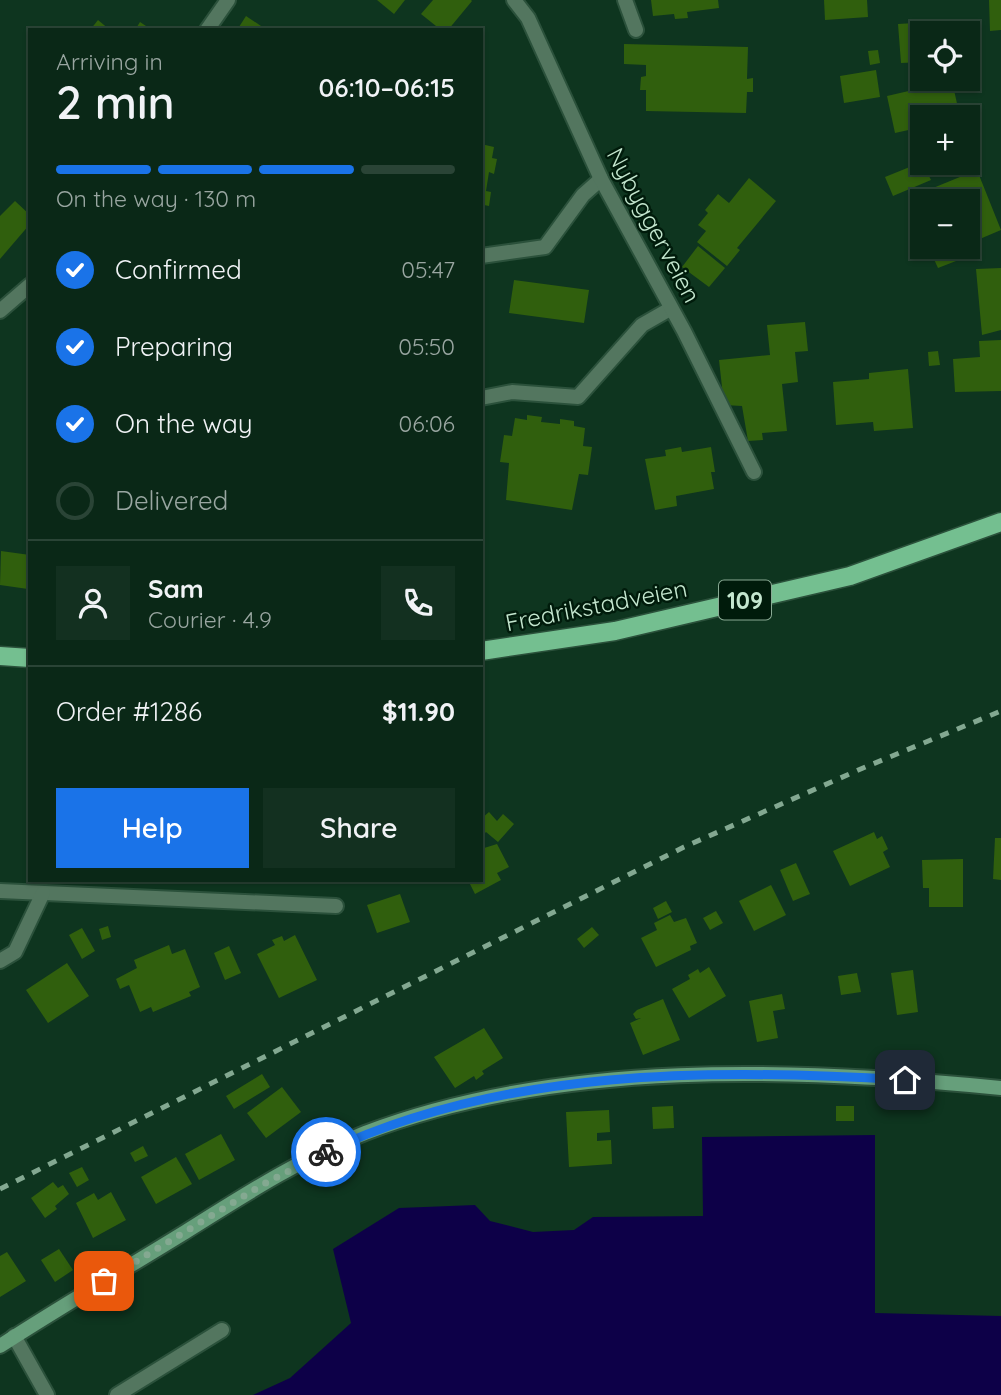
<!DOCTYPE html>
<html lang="en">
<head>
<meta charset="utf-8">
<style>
	:root { --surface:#0a2817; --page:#133020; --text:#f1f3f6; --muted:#99a6a1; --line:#2a4436; --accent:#1a73e8 }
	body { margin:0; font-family:Quicksand,sans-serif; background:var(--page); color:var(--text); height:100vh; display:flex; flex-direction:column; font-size:26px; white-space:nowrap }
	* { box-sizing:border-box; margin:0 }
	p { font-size:23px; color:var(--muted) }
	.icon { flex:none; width:38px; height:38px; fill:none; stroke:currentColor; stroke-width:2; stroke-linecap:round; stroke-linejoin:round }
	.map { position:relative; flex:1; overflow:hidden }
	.sheet { position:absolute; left:28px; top:28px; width:455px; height:854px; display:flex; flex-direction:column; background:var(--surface); border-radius:0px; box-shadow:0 2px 5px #0004,0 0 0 2px var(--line) }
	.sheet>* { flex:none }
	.tools { position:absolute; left:910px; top:21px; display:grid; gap:14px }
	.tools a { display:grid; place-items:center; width:70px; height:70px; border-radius:0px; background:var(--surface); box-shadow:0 2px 5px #0004,0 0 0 2px var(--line); font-size:35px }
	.pin { position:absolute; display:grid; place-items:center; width:60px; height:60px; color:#fff; margin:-30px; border-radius:14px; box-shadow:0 4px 10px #0006 }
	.courier { position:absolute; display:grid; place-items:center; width:70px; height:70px; margin:-35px; border:5px solid #1a73e8; border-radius:50%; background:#fff; color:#222; box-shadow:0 2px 9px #0007 }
	.summary em { font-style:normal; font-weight:600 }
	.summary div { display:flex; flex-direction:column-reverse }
	.summary { display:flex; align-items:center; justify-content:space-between; height:119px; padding:0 28px }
	h1 { font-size:46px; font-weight:600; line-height:52px }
	.bar { display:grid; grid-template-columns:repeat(4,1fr); gap:10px 7px; align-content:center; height:84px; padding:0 28px }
	.bar i { height:9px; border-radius:5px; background:var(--line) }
	.bar .current { background:var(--accent) }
	.bar p { grid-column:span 4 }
	.line { display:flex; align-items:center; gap:18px; padding:0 28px; border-top:2px solid var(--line) }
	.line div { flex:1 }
	.round { display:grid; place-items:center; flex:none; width:74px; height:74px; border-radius:0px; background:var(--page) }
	ol { padding:0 28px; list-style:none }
	li { display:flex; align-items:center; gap:21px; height:77px }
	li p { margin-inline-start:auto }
	li .icon { padding:7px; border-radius:50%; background:var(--accent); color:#fff; stroke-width:4 }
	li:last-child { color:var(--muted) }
	li i { width:38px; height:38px; border:4px solid var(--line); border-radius:50% }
	.action { display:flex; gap:14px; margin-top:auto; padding:14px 28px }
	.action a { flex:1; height:80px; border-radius:0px; background:var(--accent); color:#fff; font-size:28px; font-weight:600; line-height:80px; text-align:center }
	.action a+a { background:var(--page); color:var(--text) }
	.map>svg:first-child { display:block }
	.water { fill:#0d0048 }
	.building { fill:#305f0d }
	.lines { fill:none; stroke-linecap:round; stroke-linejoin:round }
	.service-casing { stroke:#2b513b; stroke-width:18 }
	.minor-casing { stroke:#2b513b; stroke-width:18 }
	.secondary-casing { stroke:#2b513b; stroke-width:18 }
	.primary-casing { stroke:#2b513b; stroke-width:21 }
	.service { stroke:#53765f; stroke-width:14 }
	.minor { stroke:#53765f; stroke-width:14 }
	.secondary { stroke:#669f7b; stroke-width:14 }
	.primary { stroke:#74bf90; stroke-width:18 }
	.rail { stroke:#83a891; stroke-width:5; stroke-dasharray:9 9; stroke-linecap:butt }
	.done { stroke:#84a991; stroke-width:7; stroke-dasharray:0 12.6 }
	.route { stroke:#1a73e8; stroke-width:9 }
	.labels { text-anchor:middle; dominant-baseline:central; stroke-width:5; stroke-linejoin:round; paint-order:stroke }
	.shield { fill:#001b0b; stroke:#89aa94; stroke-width:2 }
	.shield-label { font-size:23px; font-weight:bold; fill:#c4e7cf }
	.street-label { font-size:24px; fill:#c4e7cf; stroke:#001b0b }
</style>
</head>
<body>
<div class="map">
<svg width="1001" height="1395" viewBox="0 0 1001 1395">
	<rect width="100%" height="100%" fill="#0e351f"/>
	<!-- water -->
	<path class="water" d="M875,1135v178l126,3v79h-748l37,-17 61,-55 -18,-74 66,-41 76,-3 15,16 43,11 41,-2 19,-13 110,-1 -1,-79z"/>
	<!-- building -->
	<g class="building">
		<path d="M377,0h28l-11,14z"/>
		<path d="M433,0h38l1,1 -24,29h-7l-20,-16z"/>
		<path d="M651,0h67l1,8 -32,4 1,6 -13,1 -1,-5 -21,2z"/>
		<path d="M824,0h43l1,17 -43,3z"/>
		<path d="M989,0h12v30l-11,1z"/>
		<path d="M246,16l21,14h-30z"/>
		<path d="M98,20l12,10h-20z"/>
		<path d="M140,22l12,8h-17z"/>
		<path d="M931,22v11h-9v29l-21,1 -3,-39z"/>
		<path d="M624,44l124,3 -1,32 6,-1v14h-6l-1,21 -100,-2v-21h-6l1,-13 5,-1v-11l-22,-1z"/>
		<path d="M878,50l2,13 -10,2 -2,-14z"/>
		<path d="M876,70l4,27 -36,6 -4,-27z"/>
		<path d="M952,81l8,36h-38v10l-27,6 -8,-37z"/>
		<path d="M481,144l13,3 -2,11 5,1 -3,15 -5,-2 -3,19 5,1 -2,14 -5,-1 -1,8z"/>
		<path d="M922,162l9,18 -38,16 -8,-19z"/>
		<path d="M977,170l24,60 -33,14v-43h-29l-6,-13z"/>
		<path d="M749,178l27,23 -39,47 3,2 -13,16 -30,-24 9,-11 -8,-6 10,-12 -3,-3 13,-16 11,9z"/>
		<path d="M15,201l15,14v9l-30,35v-43z"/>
		<path d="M698,246l27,22 -16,19 -27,-20z"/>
		<path d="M950,247l6,14 -18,7 -6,-13z"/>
		<path d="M1001,268v62l-19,5 -6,-66z"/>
		<path d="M514,280l75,10 -5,33 -75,-10z"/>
		<path d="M805,322l3,29 -13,1 3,30 -16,2 5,47 -25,2 1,7 -15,1 -6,-35 -18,-1 -5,-45 51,-5 -3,-30z"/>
		<path d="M1001,340v51l-46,1 -2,-33 27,-2 -1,-16z"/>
		<path d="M938,351l2,14 -11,1 -1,-14z"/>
		<path d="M908,369l5,59 -39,3 -1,-9 -37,3 -3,-43 36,-3v-6z"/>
		<path d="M527,415l15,2 -1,5 19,2v-5l14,2v5l11,2 -2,18 9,1 -4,28 -9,-1 -7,36 -66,-10 3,-37 -9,-1 4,-27 8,1 3,-18 12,2z"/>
		<path d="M681,447l1,5 29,-5 4,25h-4l3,17 -38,7 1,10 -22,4 -10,-51 21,-3 -1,-6z"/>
		<path d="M1,551l29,4 -2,34 -28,-4z"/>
		<path d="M489,812l8,9 6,-7 11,10 -16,18 -12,-10 -5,5v-18z"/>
		<path d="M874,832l3,7 5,-3 6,13 -5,3 7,15 -40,19 -17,-35z"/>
		<path d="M995,838h6v42l-8,-1z"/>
		<path d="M497,844l12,23 -12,6 4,7 -26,14 -7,-14h13v-31z"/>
		<path d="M963,859v48h-34v-19h-6l-1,-28z"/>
		<path d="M796,863l14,31 -17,7 -13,-31z"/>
		<path d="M771,885l15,30 -32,16 -15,-30z"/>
		<path d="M400,894l10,28 -33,11 -10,-28z"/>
		<path d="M666,901l6,11 -14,7 -5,-11z"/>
		<path d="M716,911l7,12 -13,7 -7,-12z"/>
		<path d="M670,915l4,7 12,-4 11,25 -7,3 1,4 -35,17 -15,-29 16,-8 -3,-7z"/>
		<path d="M108,926l3,11 -9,3 -3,-11z"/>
		<path d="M592,927l7,8 -15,13 -7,-9z"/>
		<path d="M82,928l13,23 -13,8 -13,-24z"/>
		<path d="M295,935l22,45 -38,18 -22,-44 18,-9 -3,-5 10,-4 2,5z"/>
		<path d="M169,945l3,9 13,-5 15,38 -11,5 2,4 -38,16 -2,-5 -11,5 -11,-27 -9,4 -4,-10 21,-11 -3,-8z"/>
		<path d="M229,946l12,27 -16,7 -11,-27z"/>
		<path d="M67,963l22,33 -41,27 -22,-33z"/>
		<path d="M709,967l17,29 -37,22 -17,-29 18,-10 -2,-4 10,-6 2,4z"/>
		<path d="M913,970l5,42 -21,3 -6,-42z"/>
		<path d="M857,973l4,19 -20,3 -3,-19z"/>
		<path d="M782,994l3,15 -12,2 5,27 -21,4 -8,-41z"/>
		<path d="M663,999l17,41 -37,15 -13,-32 11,-5 -5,1 -3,-5 4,-4z"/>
		<path d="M484,1028l19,30 -21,13 2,3 -8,6 -2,-4 -19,12 -21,-31z"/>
		<path d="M262,1074l8,13 -36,22 -8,-13z"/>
		<path d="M282,1087l19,25 -35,26 -19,-25z"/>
		<path d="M673,1106l1,22 -21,1 -1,-22z"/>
		<rect x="836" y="1106" width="18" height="15"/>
		<path d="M609,1110l1,22 -13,1v8l14,-1 1,24 -43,3 -3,-55z"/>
		<path d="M221,1134l14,26 -36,20 -14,-26z"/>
		<path d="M143,1146l5,10 -13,6 -5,-9z"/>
		<path d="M176,1157l16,27 -36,20 -15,-27z"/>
		<path d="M82,1167l7,13 -12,7 -8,-14z"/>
		<path d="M53,1182l5,6 5,-3 6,9 -14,12 2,3 -12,9 -14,-20z"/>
		<path d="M111,1192l15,28 -33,18 -17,-35 18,-10 4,7z"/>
		<path d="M59,1249l14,21 -18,12 -14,-22z"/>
		<path d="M7,1252l19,29 -26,16v-41z"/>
	</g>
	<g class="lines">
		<!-- service casing -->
		<g class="service-casing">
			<g id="service">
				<path d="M625,0l11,30"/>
				<path d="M481,256l64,-9 38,-52 18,-16"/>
				<path d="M481,398l31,-6 66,5 64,-72 28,-16"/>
				<path d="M14,1336l33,59"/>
				<path d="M117,1395l105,-65"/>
			</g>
		</g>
		<!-- minor casing -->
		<g class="minor-casing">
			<g id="minor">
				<path d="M514,0l14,18 73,161 83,152 70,141"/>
				<path d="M207,30l21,-30"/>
				<path d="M0,311l30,-26"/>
				<path d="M0,891l336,15"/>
				<path d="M0,961l15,-9 28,-59"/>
			</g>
		</g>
		<!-- secondary casing -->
		<g class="secondary-casing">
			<path id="secondary" d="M0,1346c60,-39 122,-75 182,-112 59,-37 119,-76 183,-101 194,-74 433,-65 636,-45"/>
		</g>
		<!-- primary casing -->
		<g class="primary-casing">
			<g id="primary">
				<path d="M481,651l134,-20 235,-55 151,-54"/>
				<path d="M0,656l30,2"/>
			</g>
		</g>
		<!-- service -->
		<use href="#service" class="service"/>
		<!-- minor -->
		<use href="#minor" class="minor"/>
		<!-- secondary -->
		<use href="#secondary" class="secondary"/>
		<!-- primary -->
		<use href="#primary" class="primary"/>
		<!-- rail -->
		<path class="rail" d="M0,1189l684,-342 179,-79 138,-57"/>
	</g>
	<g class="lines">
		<!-- done -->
		<path class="done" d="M104,1281l158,-96 64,-33"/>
		<!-- route -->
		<path class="route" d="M326,1152c177,-84 387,-84 579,-72"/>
	</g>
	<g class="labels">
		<!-- shield labels -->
		<rect class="shield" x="719" y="580.5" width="52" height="39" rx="5"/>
		<g class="shield-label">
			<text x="745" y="600">109</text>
		</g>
		<!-- street labels -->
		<g class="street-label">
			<text transform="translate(654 225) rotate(62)">Nybyggerveien</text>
			<text transform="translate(596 605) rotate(-11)">Fredrikstadveien</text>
		</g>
	</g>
</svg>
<div class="tools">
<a><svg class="icon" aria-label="locate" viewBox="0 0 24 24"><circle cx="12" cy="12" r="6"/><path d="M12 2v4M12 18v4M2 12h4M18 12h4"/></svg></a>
<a>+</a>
<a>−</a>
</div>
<div class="pin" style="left:104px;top:1281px;background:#ea580c"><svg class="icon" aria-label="bag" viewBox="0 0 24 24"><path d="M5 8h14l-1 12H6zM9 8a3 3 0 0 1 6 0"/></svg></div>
<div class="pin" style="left:905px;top:1080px;background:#1f2937"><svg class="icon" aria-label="home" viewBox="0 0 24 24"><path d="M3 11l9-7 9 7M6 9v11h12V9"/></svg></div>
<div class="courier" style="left:326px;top:1152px"><svg class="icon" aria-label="bike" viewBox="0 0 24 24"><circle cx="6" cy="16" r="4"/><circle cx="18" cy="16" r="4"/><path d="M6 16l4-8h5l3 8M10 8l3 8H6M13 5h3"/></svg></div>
<section class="sheet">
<div class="summary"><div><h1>2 min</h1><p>Arriving in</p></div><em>06:10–06:15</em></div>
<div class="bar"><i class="current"></i><i class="current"></i><i class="current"></i><i></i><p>On the way · 130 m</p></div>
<ol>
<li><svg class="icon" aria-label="check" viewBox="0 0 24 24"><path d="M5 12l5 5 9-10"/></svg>Confirmed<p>05:47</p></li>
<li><svg class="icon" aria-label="check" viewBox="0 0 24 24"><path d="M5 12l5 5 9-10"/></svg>Preparing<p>05:50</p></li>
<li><svg class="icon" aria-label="check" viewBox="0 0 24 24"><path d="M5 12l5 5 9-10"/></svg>On the way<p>06:06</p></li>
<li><i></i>Delivered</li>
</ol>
<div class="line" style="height:126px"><a class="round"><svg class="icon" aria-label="person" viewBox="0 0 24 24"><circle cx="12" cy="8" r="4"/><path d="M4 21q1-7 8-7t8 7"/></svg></a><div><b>Sam</b><p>Courier · 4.9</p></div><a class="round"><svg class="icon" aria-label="phone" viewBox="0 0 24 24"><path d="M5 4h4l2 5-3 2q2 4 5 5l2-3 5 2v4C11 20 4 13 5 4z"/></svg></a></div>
<div class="line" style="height:91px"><div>Order #1286</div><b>$11.90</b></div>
<div class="action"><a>Help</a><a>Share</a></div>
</section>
</div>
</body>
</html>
